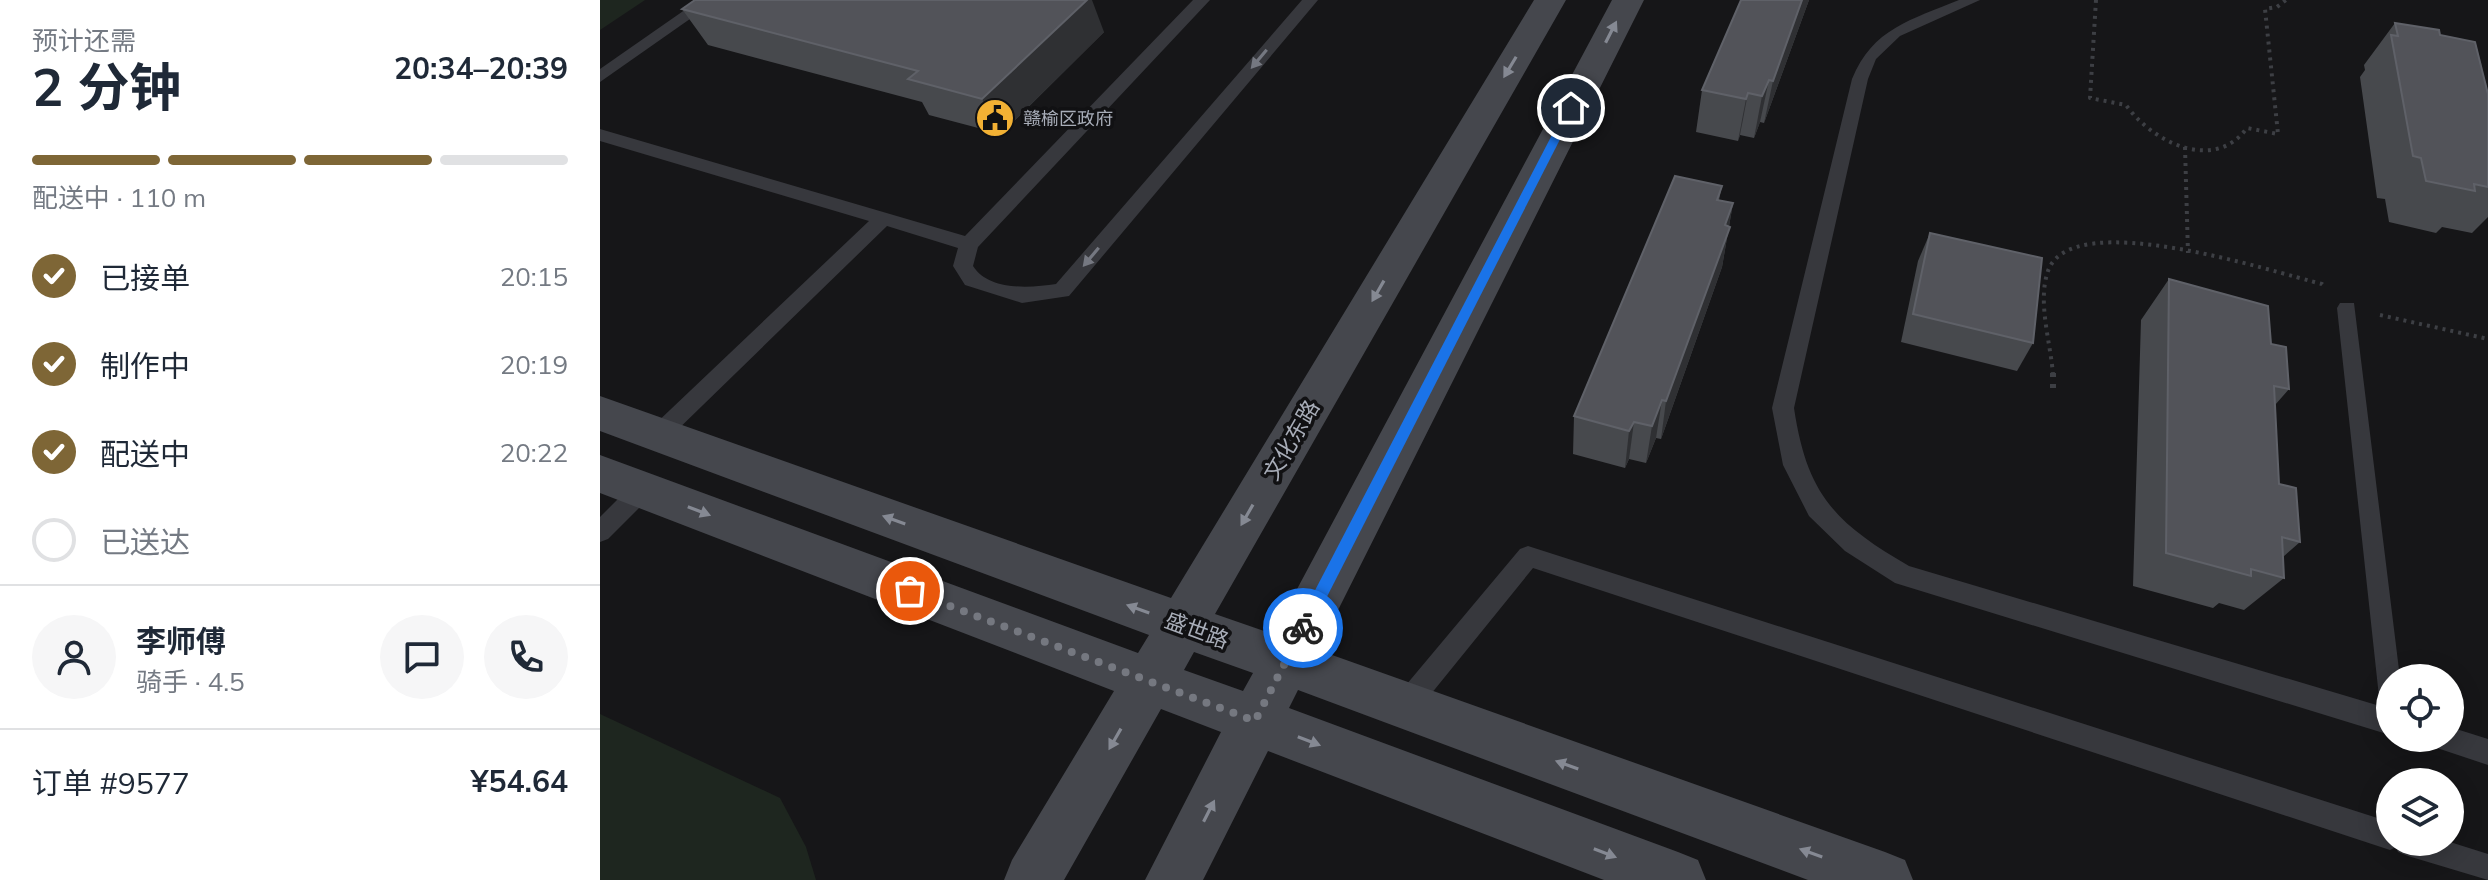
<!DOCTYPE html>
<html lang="zh">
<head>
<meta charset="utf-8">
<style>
	:root { --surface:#fff; --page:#f6f6f7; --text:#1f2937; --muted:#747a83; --line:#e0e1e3; --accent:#7e6636 }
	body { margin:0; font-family:Mulish,"Noto Sans SC",sans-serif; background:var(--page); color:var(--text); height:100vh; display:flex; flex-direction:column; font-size:30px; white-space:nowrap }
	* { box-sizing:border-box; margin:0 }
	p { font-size:26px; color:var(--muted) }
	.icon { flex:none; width:44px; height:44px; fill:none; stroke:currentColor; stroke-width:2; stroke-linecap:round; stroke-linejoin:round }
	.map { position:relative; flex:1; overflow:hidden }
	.drawer { display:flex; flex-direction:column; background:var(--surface); width:600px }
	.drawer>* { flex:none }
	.controls { position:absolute; left:1776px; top:664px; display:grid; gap:16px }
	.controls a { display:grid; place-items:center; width:88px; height:88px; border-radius:50%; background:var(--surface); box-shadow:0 4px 20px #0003; font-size:40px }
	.pin { position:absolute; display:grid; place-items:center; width:68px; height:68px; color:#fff; margin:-34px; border:4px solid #fff; border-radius:50%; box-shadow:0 2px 8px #0007 }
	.courier { position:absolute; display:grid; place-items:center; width:80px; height:80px; margin:-40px; border:6px solid #1a73e8; border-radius:50%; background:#fff; color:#222; box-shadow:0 2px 10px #0007 }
	.summary em { font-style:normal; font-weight:700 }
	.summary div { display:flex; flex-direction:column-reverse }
	.summary { display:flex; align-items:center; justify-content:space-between; height:136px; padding:0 32px }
	h1 { font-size:52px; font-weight:700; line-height:60px }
	.bar { display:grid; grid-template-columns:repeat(4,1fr); gap:12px 8px; align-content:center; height:96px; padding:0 32px }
	.bar i { height:10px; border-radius:6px; background:var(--line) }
	.bar .on { background:var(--accent) }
	.bar p { grid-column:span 4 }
	.line { display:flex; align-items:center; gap:20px; padding:0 32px; border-top:2px solid var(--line) }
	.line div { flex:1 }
	.round { display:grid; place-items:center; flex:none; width:84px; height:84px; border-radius:42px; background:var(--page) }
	ol { padding:0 32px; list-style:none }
	li { display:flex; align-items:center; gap:24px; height:88px }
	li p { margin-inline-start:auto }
	li .icon { padding:8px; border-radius:50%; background:var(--accent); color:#fff; stroke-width:4 }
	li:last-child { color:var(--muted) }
	li i { width:44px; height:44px; border:4px solid var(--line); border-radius:50% }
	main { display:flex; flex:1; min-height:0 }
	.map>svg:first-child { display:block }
	.green { fill:#1e261f }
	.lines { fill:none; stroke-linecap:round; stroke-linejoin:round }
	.path-far1 { stroke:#3d3f44; stroke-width:4; stroke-dasharray:3 5; stroke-linecap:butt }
	.path { stroke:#3d3f44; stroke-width:6; stroke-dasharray:4 7; stroke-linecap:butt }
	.lane { fill:#37383d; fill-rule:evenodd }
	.secondary { fill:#45474d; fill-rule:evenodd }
	.wall { fill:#47494d }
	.shaded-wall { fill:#2f3033 }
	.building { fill:#525359; stroke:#5f6168; stroke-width:2 }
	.oneway { fill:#858993 }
	.oneway2 { fill:#757881 }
	.route { fill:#1a73e8 }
	.done { stroke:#757880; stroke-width:8; stroke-dasharray:0 14.4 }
	.labels { text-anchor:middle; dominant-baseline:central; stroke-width:7; stroke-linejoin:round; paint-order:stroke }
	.far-poi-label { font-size:18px; fill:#a8adb8; stroke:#111113; text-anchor:start }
	.street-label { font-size:22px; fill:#a8adb8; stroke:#111113 }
</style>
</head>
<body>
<main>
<section class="drawer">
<div class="summary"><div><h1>2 分钟</h1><p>预计还需</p></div><em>20:34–20:39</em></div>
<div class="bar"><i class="on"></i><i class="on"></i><i class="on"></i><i></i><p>配送中 · 110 m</p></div>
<ol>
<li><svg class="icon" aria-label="check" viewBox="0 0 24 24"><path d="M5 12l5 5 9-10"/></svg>已接单<p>20:15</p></li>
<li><svg class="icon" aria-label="check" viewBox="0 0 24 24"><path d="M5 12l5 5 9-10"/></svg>制作中<p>20:19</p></li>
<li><svg class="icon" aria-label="check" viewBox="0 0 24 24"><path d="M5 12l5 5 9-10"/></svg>配送中<p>20:22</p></li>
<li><i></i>已送达</li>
</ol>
<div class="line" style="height:144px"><a class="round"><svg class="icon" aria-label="person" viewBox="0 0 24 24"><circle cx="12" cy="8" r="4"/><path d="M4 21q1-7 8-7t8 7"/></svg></a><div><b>李师傅</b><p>骑手 · 4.5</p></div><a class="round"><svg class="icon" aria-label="chat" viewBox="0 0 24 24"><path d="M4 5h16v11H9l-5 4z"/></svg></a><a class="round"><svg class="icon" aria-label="phone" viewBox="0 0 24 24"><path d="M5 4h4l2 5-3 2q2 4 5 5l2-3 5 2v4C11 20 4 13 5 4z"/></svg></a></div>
<div class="line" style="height:104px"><div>订单 #9577</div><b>¥54.64</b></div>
</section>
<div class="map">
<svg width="1888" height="880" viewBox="0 0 1888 880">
	<rect width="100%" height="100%" fill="#161618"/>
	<!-- green -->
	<g class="green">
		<path d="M0,0h45l-45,30z"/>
		<path d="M0,714l180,84 26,49 10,33h-216z"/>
	</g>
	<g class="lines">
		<!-- path-far1 -->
		<g class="path-far1">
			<path d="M1496,0l-6,98 36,7c26,37 88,68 121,23l31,6 -13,-125 12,-2 9,-7"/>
			<path d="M1585,147l3,106"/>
			<path d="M1780,315l108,24"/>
			<path d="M1453,375c-2,-31 -16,-73 -5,-104 23,-66 225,1 274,13l4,4"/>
		</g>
		<!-- path -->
		<path class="path" d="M1453,373v19"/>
		<!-- lane -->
		<g class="lane">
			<path d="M99,0h18l-117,82v-13z"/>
			<path d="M593,0h17l-232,247 -5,19c16,25 57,22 83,18l246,-284h16l-249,296 -47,7 -57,-18 -12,-19 5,-18 -71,-22 -220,214 -8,3 -8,-3 -3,-6 3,-6 218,-207 -269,-80v-12l365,107z"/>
			<path d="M1359,0h21l-80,36 -24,23 -8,20 -74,329c13,87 41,115 115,158l471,140 -43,-398 3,-5h14l46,375h-10v57l-495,-152 -50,-32 -36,-35 -26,-51 -11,-57 80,-329c21,-51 59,-59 107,-79z"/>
			<path d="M42,480l8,3 3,7 -3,7 -42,42 -8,3v-25l34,-34z"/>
			<path d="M928,546l862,276v20h60l38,12v26l-80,-24 -10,-4 -2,-5 -6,3 -857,-282 -119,147 -9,3 -9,-3 -4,-9 4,-9 124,-148z"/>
			<path d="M1850,727l38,12v26l-54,-18 -4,-9h20z"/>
		</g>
		<!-- secondary -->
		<path class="secondary" d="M934,0h32l-351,614 58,20 339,-634h32l-326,650 567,202 20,8 8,20h-105l-510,-190 -9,18 389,144 20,8 8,20h-102l-336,-129 -65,129h-58l76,-148 -60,-23 -97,171h-60l8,-20 102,-169 -514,-198v-38l538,198 11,-18 -549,-204v-35l571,202zM594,652l59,21 -10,18 -59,-21z"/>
	</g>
	<!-- wall -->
	<g class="wall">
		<path d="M1141,0h68l-45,123 -4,-1 -6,16 -14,-3 -2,6 -42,-9 6,-42z"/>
		<path d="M82,9l422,23 -103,102 -72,-19 -7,-13 -214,-57z"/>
		<path d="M1795,23l45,12 48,59v123l-16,16 -30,-6 -6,6 -47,-11 -4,-23 -8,-1 -17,-121 5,-7 -1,-5z"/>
		<path d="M1122,186l-3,14 14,3 -11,64 -61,172 -5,-1 -10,25 -17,-4 -4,9 -52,-14 1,-38z"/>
		<path d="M1330,233l103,110 -16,28 -116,-29 17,-81z"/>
		<path d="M1569,279l102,65 18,45 -14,16 4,79 21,58 -17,15 1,21 -40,32 -25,-7 -6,5 -80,-22 8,-266z"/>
	</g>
	<!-- shaded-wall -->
	<g class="shaded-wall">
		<path d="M487,0h5l12,32 -103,102 -19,-35z"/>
		<path d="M1202,0h7l-45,123 9,-42z"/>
		<path d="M1169,80l-9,42 -6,16 8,-42z"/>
		<path d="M1148,93l-8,42 -2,6 8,-42z"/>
		<path d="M1133,203l-11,64 -61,172 5,-38z"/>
		<path d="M1062,400l-6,38 -10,25 6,-37z"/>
		<path d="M1034,422l-5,37 -4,9 4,-37z"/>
	</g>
	<!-- building -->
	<g class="building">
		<path d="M95,0h392l-105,99 -74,-20 10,-8 -236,-62z"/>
		<path d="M1141,0h61l-29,81 -4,-1 -7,16 -14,-3 -2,6 -44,-9z"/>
		<path d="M1795,23l44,7 1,5 35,7 13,52v93l-14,-3 1,7 -49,-10 -5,-23 -8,-2 -22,-121 7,1z"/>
		<path d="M1075,176l47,10 -5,14 16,3 -8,22 5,2 -64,174 -4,-1 -10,26 -18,-4 -5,9 -55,-15z"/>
		<path d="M1330,233l112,25 -9,85 -120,-29z"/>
		<path d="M1569,279l99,27 3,38 15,3 3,42 -15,-3 5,98 17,4 4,54 -18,-5 2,41 -33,-9v7l-85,-23z"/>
	</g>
	<!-- one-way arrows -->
	<defs><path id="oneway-solid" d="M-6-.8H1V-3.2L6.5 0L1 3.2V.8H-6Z" transform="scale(2)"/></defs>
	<g class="oneway">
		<use href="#oneway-solid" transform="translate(1011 32) rotate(-63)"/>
		<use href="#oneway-solid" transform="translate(910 67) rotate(121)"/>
		<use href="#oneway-solid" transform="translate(778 291) rotate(120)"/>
		<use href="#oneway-solid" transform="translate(99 511) rotate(21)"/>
		<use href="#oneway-solid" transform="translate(647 515) rotate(120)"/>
		<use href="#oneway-solid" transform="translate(294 520) rotate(-160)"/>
		<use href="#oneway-solid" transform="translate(538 609) rotate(-160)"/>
		<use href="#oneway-solid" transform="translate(515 739) rotate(120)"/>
		<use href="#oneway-solid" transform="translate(709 741) rotate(21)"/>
		<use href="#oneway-solid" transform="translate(967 765) rotate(-160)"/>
		<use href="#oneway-solid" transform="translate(609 811) rotate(-63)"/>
		<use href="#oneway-solid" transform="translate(1005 853) rotate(21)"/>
		<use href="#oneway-solid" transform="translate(1211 853) rotate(-160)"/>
	</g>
	<g class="oneway2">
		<use href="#oneway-solid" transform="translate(659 59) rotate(130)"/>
		<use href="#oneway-solid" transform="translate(491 257) rotate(130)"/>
	</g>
	<!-- route -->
	<path class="route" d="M971,105l5,3 -267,524h-11v-9l268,-515z"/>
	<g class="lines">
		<!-- done -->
		<path class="done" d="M310,591l345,130 48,-93"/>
	</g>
	<!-- icons -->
	<defs>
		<g id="civic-disc" transform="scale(2)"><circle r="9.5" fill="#f2b134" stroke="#111113"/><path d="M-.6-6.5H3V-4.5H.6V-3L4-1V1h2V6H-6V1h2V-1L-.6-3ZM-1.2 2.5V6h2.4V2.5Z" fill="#111"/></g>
	</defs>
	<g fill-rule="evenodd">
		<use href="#civic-disc" x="395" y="118"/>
	</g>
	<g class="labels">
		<!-- far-poi labels -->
		<g class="far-poi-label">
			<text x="423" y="118">赣榆区政府</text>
		</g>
		<!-- street labels -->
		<g class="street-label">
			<text transform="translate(691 440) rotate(-60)">文化东路</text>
			<text transform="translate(597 630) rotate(20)">盛世路</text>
		</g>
	</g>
</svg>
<div class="controls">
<a><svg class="icon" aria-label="locate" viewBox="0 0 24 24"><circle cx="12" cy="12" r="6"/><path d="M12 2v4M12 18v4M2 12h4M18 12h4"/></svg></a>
<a><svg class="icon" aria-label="layers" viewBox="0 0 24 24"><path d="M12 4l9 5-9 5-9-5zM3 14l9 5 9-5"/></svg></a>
</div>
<div class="pin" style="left:310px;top:591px;background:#ea580c"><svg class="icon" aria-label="bag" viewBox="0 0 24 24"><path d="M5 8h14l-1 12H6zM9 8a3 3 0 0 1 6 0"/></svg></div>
<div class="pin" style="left:971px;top:108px;background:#1f2937"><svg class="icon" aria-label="home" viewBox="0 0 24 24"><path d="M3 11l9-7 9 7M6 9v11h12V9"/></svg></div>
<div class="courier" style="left:703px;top:628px"><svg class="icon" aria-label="bike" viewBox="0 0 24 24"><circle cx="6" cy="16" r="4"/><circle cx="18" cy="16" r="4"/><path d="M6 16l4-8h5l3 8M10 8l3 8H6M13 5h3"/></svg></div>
</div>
</main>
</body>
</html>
